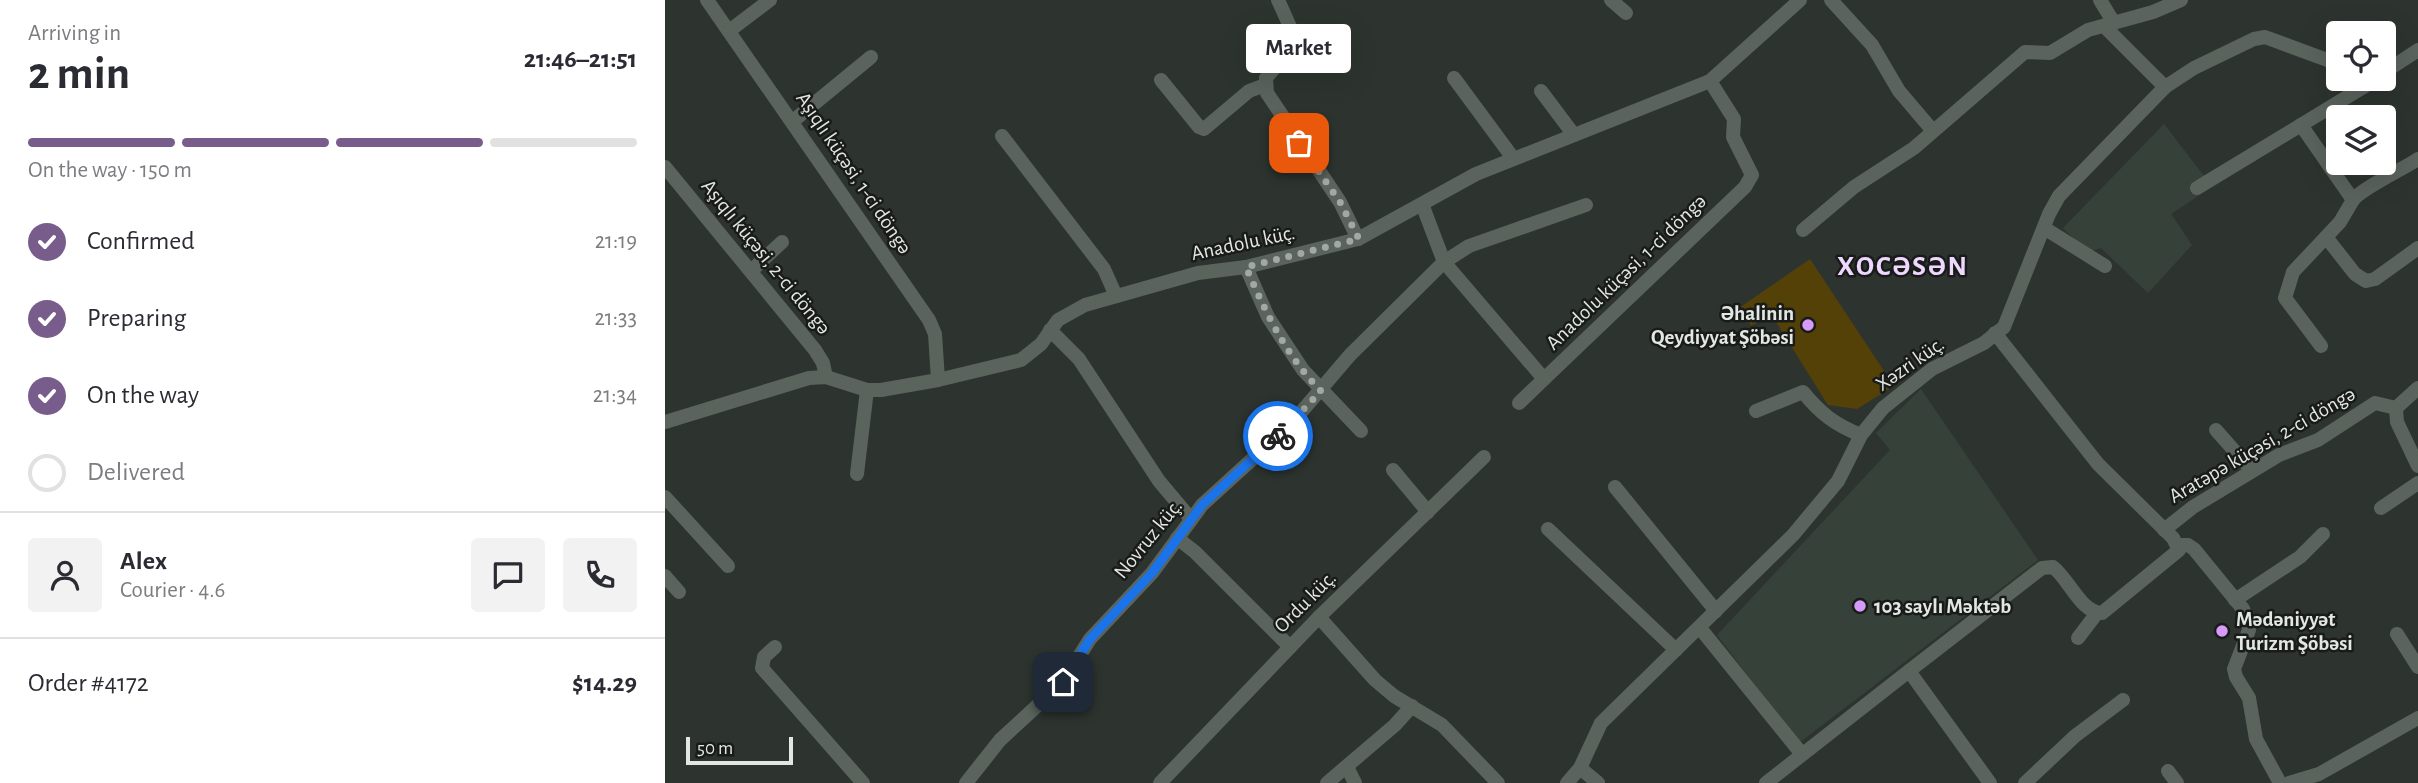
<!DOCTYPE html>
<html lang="en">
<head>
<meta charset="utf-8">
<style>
	:root { --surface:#fff; --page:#f2f2f3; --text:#2b2b33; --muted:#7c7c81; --line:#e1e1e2; --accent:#785d8c }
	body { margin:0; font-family:"Alegreya Sans",sans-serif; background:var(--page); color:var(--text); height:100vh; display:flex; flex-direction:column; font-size:26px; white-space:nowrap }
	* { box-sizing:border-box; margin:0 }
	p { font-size:23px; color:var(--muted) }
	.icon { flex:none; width:38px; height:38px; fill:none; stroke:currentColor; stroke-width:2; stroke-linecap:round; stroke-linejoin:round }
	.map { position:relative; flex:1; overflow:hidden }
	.side { display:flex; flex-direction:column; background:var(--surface); width:665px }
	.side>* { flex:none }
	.fabs { position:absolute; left:1661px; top:21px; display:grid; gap:14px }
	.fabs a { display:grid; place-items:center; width:70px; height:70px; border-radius:7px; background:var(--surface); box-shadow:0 7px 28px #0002; font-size:35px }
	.scale { position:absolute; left:21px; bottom:18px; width:107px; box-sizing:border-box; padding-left:7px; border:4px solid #e2e7e3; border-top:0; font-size:19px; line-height:24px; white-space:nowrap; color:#e2e7e3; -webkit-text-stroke:5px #181b18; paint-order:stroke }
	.pin { position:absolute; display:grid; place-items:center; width:60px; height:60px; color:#fff; margin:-30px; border-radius:14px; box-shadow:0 4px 10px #0006 }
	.courier { position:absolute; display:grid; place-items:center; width:70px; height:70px; margin:-35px; border:5px solid #1a73e8; border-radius:50%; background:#fff; color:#222; box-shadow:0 2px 9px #0007 }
	.bubble { position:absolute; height:49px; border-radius:7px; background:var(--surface); box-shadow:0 7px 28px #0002; font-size:23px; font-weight:700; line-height:49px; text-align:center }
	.headline em { font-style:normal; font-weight:700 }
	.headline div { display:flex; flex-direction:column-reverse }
	.headline { display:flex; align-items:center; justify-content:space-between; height:119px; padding:0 28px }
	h1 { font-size:46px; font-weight:700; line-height:52px }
	.bar { display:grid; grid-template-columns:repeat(4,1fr); gap:10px 7px; align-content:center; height:84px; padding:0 28px }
	.bar i { height:9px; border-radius:5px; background:var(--line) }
	.bar .selected { background:var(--accent) }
	.bar p { grid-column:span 4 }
	.line { display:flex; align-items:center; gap:18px; padding:0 28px; border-top:2px solid var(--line) }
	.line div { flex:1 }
	.round { display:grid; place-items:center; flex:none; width:74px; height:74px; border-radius:7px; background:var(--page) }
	ol { padding:0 28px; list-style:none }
	li { display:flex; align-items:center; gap:21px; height:77px }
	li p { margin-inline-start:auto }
	li .icon { padding:7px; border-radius:50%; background:var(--accent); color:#fff; stroke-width:4 }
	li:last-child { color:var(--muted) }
	li i { width:38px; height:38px; border:4px solid var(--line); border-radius:50% }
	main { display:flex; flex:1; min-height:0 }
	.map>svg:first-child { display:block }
	.built { fill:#364239 }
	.green { fill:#544108 }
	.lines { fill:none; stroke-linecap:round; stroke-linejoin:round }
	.street { stroke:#5b635d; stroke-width:14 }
	.done { stroke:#a3a8a4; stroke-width:7; stroke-dasharray:0 12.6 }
	.route { stroke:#1a73e8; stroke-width:9 }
	.poi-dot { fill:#d69bf9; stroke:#181b18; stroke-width:2.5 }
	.labels { text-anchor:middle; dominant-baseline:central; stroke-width:5; stroke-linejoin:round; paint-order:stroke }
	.street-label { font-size:21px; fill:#e2e7e3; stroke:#181b18 }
	.poi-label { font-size:21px; font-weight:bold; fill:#e2e7e3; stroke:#181b18; text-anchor:start }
	.district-label { font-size:28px; font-weight:bold; letter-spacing:2px; fill:#efd7ff; stroke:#181b18 }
</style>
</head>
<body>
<main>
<section class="side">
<div class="headline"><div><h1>2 min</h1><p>Arriving in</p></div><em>21:46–21:51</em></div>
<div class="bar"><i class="selected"></i><i class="selected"></i><i class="selected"></i><i></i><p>On the way · 150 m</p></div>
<ol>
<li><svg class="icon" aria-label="check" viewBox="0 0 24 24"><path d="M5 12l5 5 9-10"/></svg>Confirmed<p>21:19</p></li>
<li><svg class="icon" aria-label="check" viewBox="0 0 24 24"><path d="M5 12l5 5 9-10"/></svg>Preparing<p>21:33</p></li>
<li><svg class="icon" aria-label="check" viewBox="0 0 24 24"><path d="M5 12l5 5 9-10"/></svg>On the way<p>21:34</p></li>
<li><i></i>Delivered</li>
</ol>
<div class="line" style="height:126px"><a class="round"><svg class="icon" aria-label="person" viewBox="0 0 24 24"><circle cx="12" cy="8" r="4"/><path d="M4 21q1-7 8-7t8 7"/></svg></a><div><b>Alex</b><p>Courier · 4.6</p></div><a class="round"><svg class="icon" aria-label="chat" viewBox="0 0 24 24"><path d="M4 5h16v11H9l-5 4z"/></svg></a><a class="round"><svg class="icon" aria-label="phone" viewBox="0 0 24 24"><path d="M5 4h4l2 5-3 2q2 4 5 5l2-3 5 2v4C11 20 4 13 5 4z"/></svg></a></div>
<div class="line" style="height:91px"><div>Order #4172</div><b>$14.29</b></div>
</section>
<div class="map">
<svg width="1753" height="783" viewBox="0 0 1753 783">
	<rect width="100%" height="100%" fill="#2d342f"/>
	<!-- built -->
	<g class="built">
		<path d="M1499,124l40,52 -11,6 8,12 -30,20 21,31 -44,48 -47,-45 -13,4 -25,-24z"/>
		<path d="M1256,389l117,171 -239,183 -82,-108 173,-185 -14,-17z"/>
	</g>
	<!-- green -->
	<path class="green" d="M1145,259l84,127 -37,23 -29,-4 -57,-91 -20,12 -12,-18z"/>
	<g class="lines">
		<!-- street -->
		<g class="street">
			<path d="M42,0l222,320 6,14 3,46"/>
			<path d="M613,0l18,40 -5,9 -25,29 1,15 73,109 18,37"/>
			<path d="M946,0l15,13"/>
			<path d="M1166,0l41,45 27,46 34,40"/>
			<path d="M1435,0l14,23"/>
			<path d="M1439,26l61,61"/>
			<path d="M64,31l41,-31"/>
			<path d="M1718,73l35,-23"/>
			<path d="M789,78l59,80"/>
			<path d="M496,80l38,47 5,2 45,-38 16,-6"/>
			<path d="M1705,83l-69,42 52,75 -13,22 -14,15 29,37 11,7 9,-2 43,-31"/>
			<path d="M876,91l33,44"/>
			<path d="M128,121l78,-64"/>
			<path d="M337,136l102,133 12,27"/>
			<path d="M0,167l150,183 8,13 3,14"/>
			<path d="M1532,188l104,-63"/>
			<path d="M1688,200c8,-11 50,-31 65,-41"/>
			<path d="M757,204l22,58 100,117 201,-192 7,-12 -19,-38 1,-18 -24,-38"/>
			<path d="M1379,228l61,38"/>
			<path d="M1138,230l51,-43 60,-39 111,-96 25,1 38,-23 65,-18 28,-12"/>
			<path d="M581,267l22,50 35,53 58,61"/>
			<path d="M86,271l31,-29"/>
			<path d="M385,330l29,29 80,122 32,38"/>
			<path d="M1656,346l-36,-48 8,-26 33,-35"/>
			<path d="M854,403l25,-24"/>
			<path d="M1731,408l1,14 21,44"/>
			<path d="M1091,411l47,-19c17,21 32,33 58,43"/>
			<path d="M0,422l144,-44 17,-1 41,13h14l57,-10 83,-20 20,-16 17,-24 27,-15 113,-32 48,-6 112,-28 118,-65 234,-93 90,-81"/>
			<path d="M1551,430l36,41"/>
			<path d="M728,470l35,42"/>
			<path d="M192,474l10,-84"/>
			<path d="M950,487l101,124"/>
			<path d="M0,497l63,69"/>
			<path d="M1716,508l37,-25"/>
			<path d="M883,529l128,121"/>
			<path d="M1499,530l29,-23 86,-52 39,-15 57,-37 21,5 22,-20"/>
			<path d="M512,538l18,14 95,95"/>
			<path d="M1514,545h9l6,4 49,60 5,12 1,9 -15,39 2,8 13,21 7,41 24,44"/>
			<path d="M0,576l14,16"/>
			<path d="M1570,600l65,-43 23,-23"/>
			<path d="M654,617l56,63 19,16 48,29 56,58"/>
			<path d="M1039,633l97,120"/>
			<path d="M1732,634l21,33"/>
			<path d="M1413,638l19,-25"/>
			<path d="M110,647l-11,10 -2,11 101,115"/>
			<path d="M682,767l8,16"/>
			<path d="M915,768l18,15"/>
			<path d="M1503,771l9,12"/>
			<path d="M301,783l34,-43 63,-58 27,-43 62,-66 50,-68 89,-81 59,-69 94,-93 25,-16 117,-41"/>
			<path d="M495,783l159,-166 165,-160"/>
			<path d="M662,783l68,-58 17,-19"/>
			<path d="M902,783l13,-15 21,-45 192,-188 45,-54 23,-46 22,-27 49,-39 52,-26 20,-16 45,-113 10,-18 106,-109 29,-19 60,-29 11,-2 73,27"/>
			<path d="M1101,783l143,-112"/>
			<path d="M1325,783l-81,-112 133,-103 11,-1c16,12 28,46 49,46l77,-63 -6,-12 -75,-74 -103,-131"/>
			<path d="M1360,783l50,-47 48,-36"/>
			<path d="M1624,783l30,-9 99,-56"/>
		</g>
	</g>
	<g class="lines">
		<!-- done -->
		<path class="done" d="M613,436l43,-45c-35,-35 -56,-80 -75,-124l113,-28 -19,-37 -41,-59"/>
		<!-- route -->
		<path class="route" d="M398,682l27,-43 62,-66 50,-68 76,-69"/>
	</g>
	<!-- markers -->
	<g class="poi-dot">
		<circle cx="1143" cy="325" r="7"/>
		<circle cx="1195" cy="606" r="7"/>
		<circle cx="1557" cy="631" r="7"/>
	</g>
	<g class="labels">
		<!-- street labels -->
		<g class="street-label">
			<text transform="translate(189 173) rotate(56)">Aşıqlı küçəsi, 1-ci döngə</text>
			<text transform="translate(578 243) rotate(-12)">Anadolu küç.</text>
			<text transform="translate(101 257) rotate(51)">Aşıqlı küçəsi, 2-ci döngə</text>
			<text transform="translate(961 272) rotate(-44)">Anadolu küçəsi, 1-ci döngə</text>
			<text transform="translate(1245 364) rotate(-35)">Xəzri küç.</text>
			<text transform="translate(1597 445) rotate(-30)">Aratəpə küçəsi, 2-ci döngə</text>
			<text transform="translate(483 539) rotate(-51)">Novruz küç.</text>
			<text transform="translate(640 602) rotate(-45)">Ordu küç.</text>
		</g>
		<!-- poi labels -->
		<g class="poi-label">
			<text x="1129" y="313" text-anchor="end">Əhalinin<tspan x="1129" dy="24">Qeydiyyat Şöbəsi</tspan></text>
			<text x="1209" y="606">103 saylı Məktəb</text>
			<text x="1571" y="619">Mədəniyyət<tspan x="1571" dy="24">Turizm Şöbəsi</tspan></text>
		</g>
		<!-- district labels -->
		<g class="district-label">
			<text x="1238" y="267">XOCƏSƏN</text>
		</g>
	</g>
</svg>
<div class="fabs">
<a><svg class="icon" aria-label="locate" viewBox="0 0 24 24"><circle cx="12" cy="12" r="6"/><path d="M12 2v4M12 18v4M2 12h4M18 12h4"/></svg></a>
<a><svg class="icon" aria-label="layers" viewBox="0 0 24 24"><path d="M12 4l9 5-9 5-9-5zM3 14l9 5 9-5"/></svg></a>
</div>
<div class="scale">50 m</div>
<div class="pin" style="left:634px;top:143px;background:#ea580c"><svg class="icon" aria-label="bag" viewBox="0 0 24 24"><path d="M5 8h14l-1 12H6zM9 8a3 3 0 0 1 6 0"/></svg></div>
<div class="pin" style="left:398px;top:682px;background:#1f2937"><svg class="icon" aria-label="home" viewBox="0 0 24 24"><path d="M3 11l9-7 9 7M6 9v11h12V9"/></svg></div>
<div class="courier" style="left:613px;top:436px"><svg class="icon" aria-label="bike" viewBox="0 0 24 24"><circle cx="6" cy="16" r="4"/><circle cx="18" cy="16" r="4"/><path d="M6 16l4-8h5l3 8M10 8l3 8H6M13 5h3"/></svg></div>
<div class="bubble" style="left:581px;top:24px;width:105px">Market</div>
</div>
</main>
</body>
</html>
